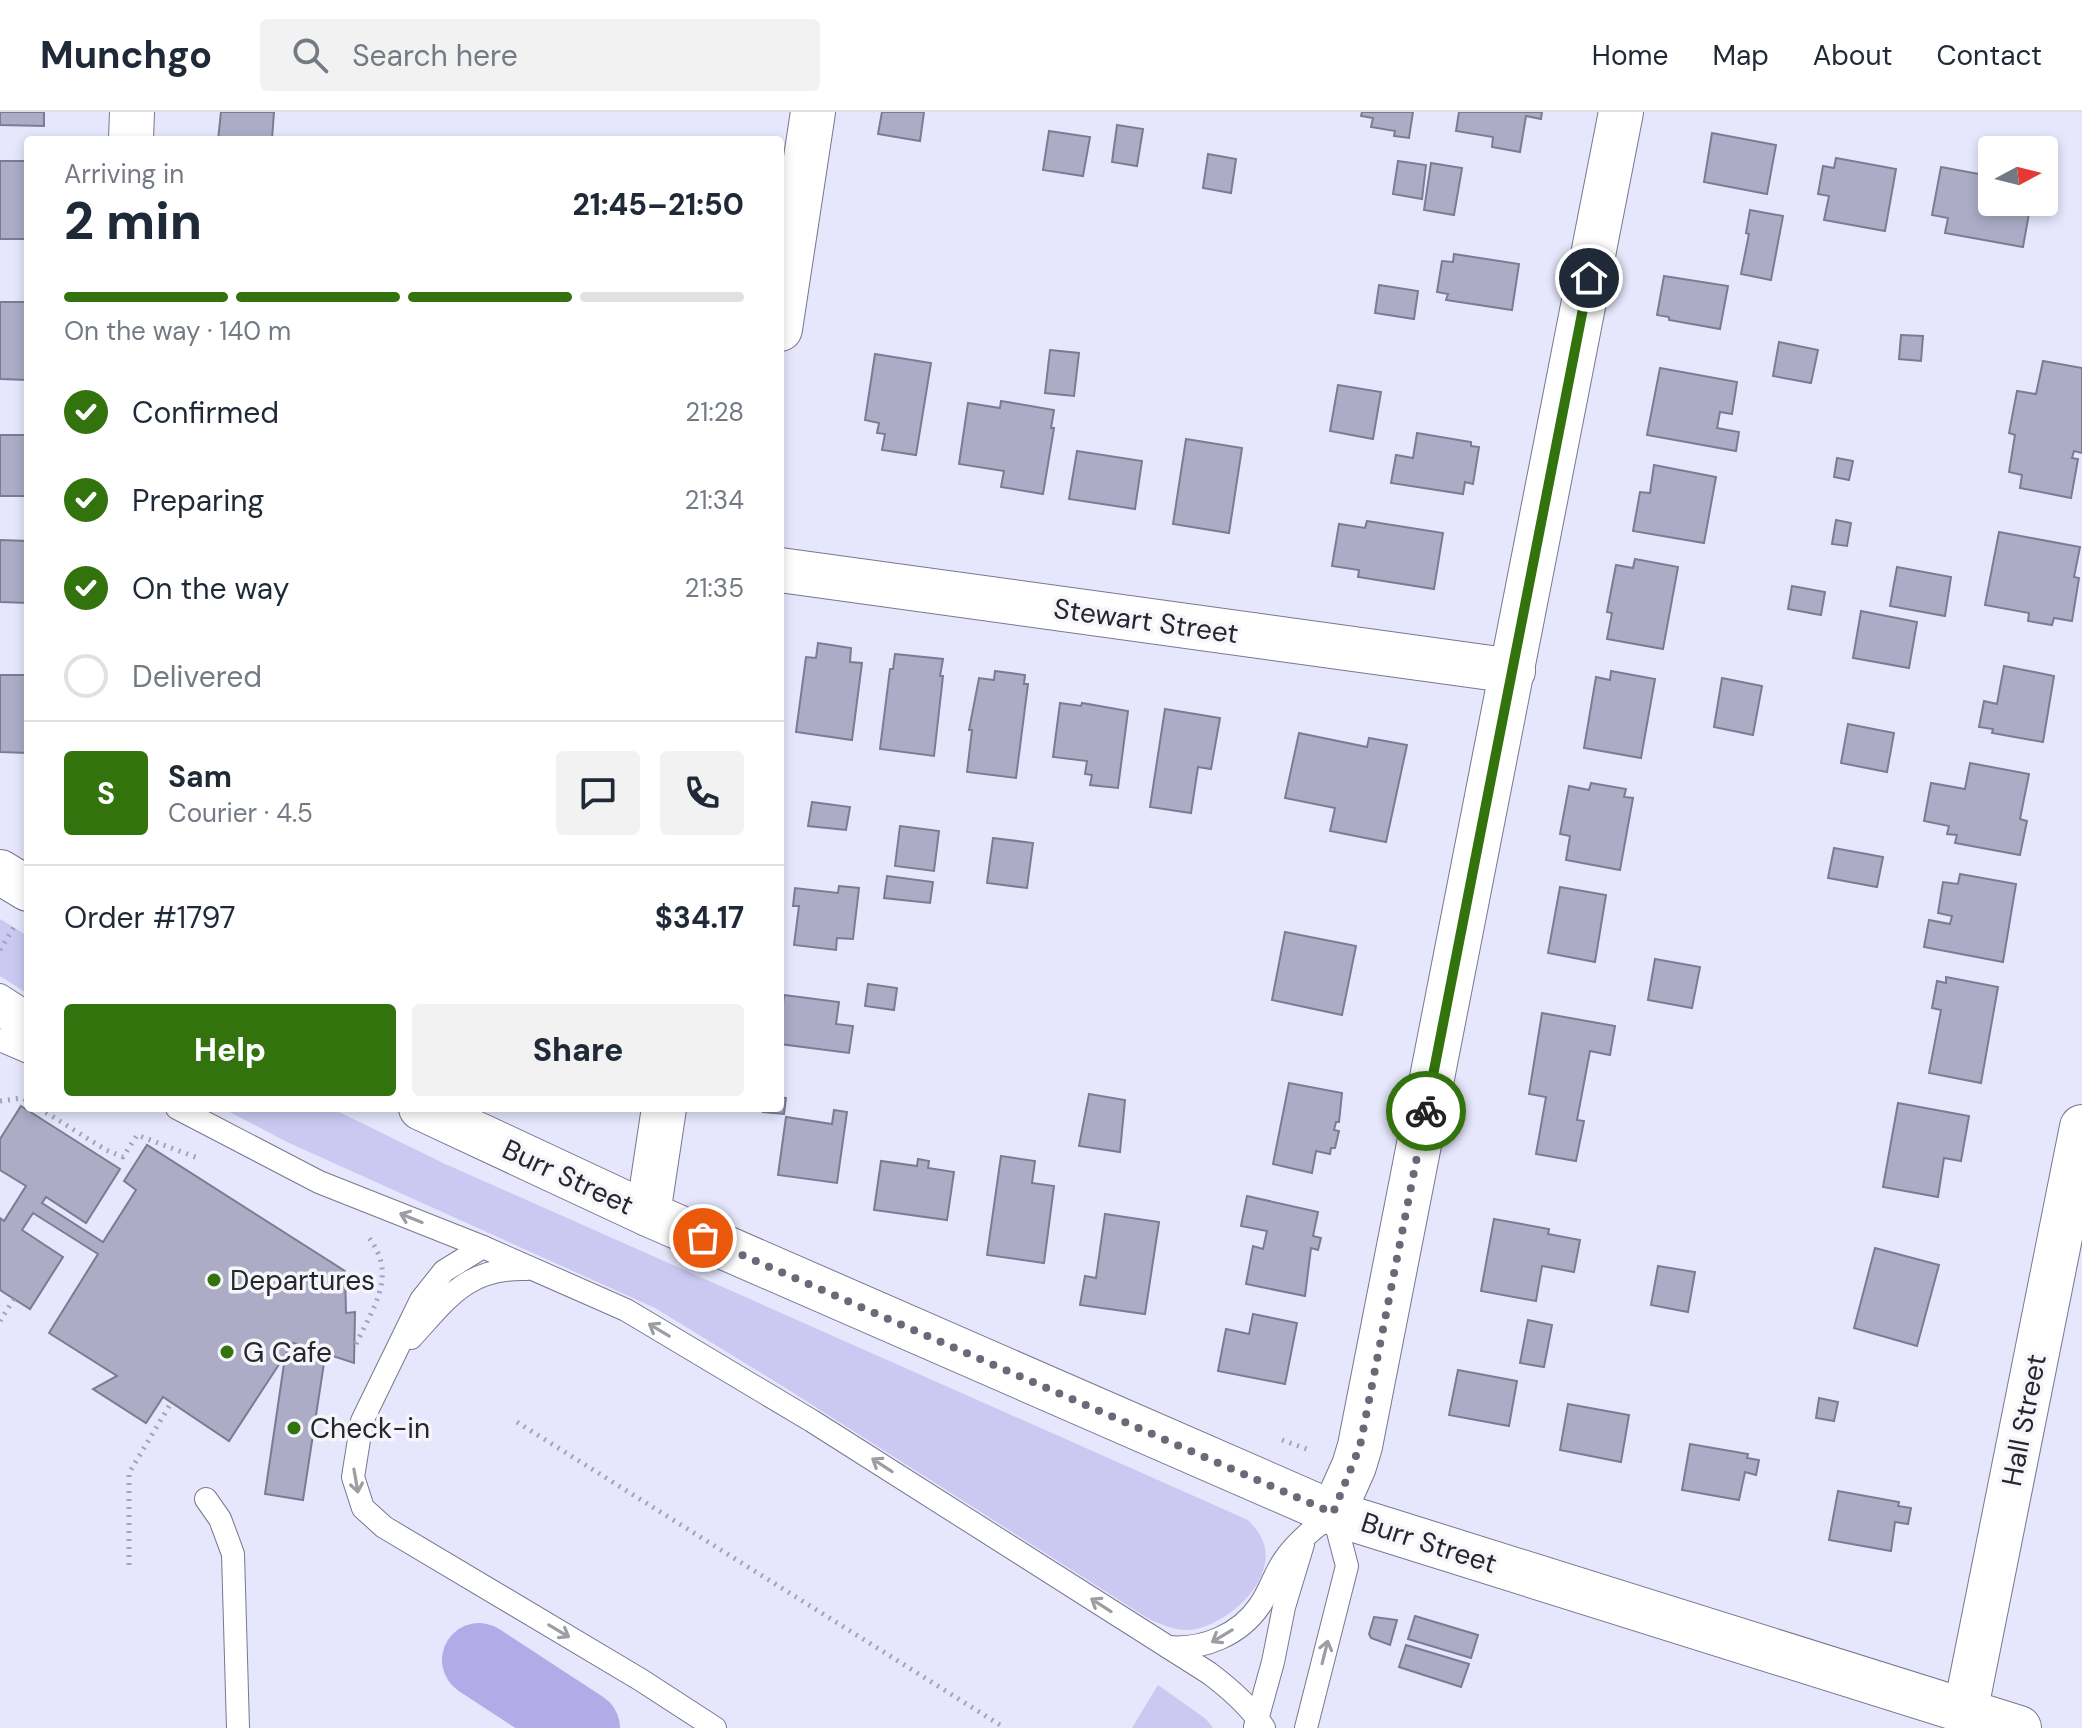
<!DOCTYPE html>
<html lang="en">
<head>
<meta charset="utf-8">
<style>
	:root { --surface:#fff; --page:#f2f2f3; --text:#1f2937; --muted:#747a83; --line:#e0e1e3; --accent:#33730d }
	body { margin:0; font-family:"DM Sans",sans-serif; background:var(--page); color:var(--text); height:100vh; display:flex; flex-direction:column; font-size:30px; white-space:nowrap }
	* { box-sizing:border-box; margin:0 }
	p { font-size:26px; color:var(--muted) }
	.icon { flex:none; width:44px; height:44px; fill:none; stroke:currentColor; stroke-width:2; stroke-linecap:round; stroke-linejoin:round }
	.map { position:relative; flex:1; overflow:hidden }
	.side { position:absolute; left:24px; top:24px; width:760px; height:976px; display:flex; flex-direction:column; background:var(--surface); border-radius:8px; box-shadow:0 4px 12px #0003 }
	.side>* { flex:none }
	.needle { width:52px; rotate:83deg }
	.controls { position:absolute; left:1978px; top:24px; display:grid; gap:16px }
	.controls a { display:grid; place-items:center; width:80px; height:80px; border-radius:8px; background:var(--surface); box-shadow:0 4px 12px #0003; font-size:40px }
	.pin { position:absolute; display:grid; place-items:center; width:68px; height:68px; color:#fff; margin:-34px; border:4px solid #fff; border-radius:50%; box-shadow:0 2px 8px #0007 }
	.courier { position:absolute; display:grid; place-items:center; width:80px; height:80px; margin:-40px; border:6px solid #33730d; border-radius:50%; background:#fff; color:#222; box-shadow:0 2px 10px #0007 }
	.head em { font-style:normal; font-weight:800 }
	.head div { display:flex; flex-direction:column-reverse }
	.head { display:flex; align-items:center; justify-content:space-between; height:136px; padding:0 40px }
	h1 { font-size:52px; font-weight:800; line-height:60px }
	.bar { display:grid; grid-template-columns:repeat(4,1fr); gap:12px 8px; align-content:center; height:96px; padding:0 40px }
	.bar i { height:10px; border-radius:6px; background:var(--line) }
	.bar .current { background:var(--accent) }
	.bar p { grid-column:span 4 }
	.line { display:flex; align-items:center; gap:20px; padding:0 40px; border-top:2px solid var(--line) }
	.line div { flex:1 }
	.round { display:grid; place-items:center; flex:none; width:84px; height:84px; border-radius:8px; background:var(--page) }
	ol { padding:0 40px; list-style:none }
	li { display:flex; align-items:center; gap:24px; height:88px }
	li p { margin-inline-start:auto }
	li .icon { padding:8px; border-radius:50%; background:var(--accent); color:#fff; stroke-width:4 }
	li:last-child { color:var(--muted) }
	li i { width:44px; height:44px; border:4px solid var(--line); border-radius:50% }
	.action { display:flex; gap:16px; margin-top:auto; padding:16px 40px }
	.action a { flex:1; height:92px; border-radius:8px; background:var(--accent); color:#fff; font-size:32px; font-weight:800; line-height:92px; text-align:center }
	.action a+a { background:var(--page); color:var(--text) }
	header { display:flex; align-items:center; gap:48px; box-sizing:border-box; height:112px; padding:0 40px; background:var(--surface); border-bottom:2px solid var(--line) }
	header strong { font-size:38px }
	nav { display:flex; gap:44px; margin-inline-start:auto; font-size:28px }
	.search { width:560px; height:72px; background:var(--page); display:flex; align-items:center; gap:20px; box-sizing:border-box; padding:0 28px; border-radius:8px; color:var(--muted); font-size:30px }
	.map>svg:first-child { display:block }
	.green { fill:#cbc9f1 }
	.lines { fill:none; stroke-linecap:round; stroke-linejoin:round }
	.river { stroke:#b1ace8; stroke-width:74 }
	.building { fill:#adacc7; stroke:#7c7b94; stroke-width:2 }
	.service-casing { stroke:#787790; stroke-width:24 }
	.minor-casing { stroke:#787790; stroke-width:46 }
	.tertiary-casing { stroke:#787790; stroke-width:46 }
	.secondary-casing { stroke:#787790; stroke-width:46 }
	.path { stroke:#a3a3b5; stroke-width:5; stroke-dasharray:2 6; stroke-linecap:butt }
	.service { stroke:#fff; stroke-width:22 }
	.minor { stroke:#fff; stroke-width:44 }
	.tertiary { stroke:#fff; stroke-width:44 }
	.secondary { stroke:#fff; stroke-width:44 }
	.oneway { stroke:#9d9da2 }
	.done { stroke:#696977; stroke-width:8; stroke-dasharray:0 14.4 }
	.route { stroke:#33730d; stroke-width:10 }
	.poi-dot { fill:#33730d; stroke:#f5f5fa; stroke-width:3 }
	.labels { text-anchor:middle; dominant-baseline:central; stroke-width:7; stroke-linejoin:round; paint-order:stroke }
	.street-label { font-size:28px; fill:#262630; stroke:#f5f5fa }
	.poi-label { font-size:28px; fill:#262630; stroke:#f5f5fa; text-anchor:start }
</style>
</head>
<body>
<header>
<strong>Munchgo</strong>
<div class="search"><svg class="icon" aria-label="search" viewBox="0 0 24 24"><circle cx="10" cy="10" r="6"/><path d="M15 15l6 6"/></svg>Search here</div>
<nav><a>Home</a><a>Map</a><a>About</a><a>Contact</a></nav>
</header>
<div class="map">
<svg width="2082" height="1616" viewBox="0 0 2082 1616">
	<rect width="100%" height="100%" fill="#e6e6fc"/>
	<!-- green -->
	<g class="green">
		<path d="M0,807l28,17v58l-28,-18z"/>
		<path d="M222,996h109l112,55 805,357c3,4 9,9 12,15 24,41 -34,94 -74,95 -12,0 -26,-6 -37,-11l-357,-227 -137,-84 -368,-166z"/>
		<path d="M1158,1573l48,34 7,9h-81z"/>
	</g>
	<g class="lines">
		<!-- river -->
		<path class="river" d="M479,1548l104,68"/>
	</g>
	<!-- building -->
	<g class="building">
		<path d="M0,0h44v14l-44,-1z"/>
		<path d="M221,0h53l-2,27 7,1h-61z"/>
		<path d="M882,0h42l-4,29 -42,-7z"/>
		<path d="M1362,0h51l-4,26 -15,-2 1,-5 -24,-4 2,-9 -12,-2z"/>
		<path d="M1459,0h83l-1,7 -15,-3 -6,36 -28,-5 1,-10 -37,-6z"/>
		<path d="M1117,13l26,4 -6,37 -25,-4z"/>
		<path d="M1049,19l41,6 -7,39 -40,-6z"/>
		<path d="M1712,21l64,12 -9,49 -63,-12z"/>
		<path d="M1208,42l28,5 -5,34 -28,-5z"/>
		<path d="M1836,46l60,11 -11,62 -61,-11 5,-24 -11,-2 5,-28 11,2z"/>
		<rect x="0" y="49" width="28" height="78"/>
		<path d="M1398,49l28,4 -4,34 -29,-5z"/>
		<path d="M1431,51l31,5 -8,47 -30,-5z"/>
		<path d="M1941,55l49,9 -2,13 4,1v12h39l-8,45 -78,-14 3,-15 -16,-3z"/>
		<path d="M1750,98l33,6 -12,64 -30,-6 8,-40 -3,-1z"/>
		<path d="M1454,142l65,10 -7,46 -66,-10 2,-6 -11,-2 5,-31 11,1z"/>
		<path d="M1664,164l64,10 -8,43 -51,-9v-3l-12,-2z"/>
		<path d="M1379,173l39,6 -4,28 -39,-6z"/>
		<path d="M0,190h28v78l-28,-1z"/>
		<path d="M1901,223l22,1 -2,25 -22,-2z"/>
		<path d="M1779,230l39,8 -7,33 -38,-7z"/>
		<path d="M1050,238l29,3 -5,43 -29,-3z"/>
		<path d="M875,242l56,9 -15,92 -34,-5 3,-16 -8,-1 2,-10 -14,-3z"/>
		<path d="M2043,249l39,7v85l-8,-2 -2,7 6,1 -7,39 -51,-10 2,-13 -13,-3 6,-37 -6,-2 8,-42 19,3z"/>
		<path d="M1660,256l77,14 -5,32 -12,-2 -3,16 22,4 -3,19 -89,-16z"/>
		<path d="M1338,273l43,7 -8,47 -43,-8z"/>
		<path d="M1001,289l53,9 -3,18h3l-11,66 -42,-7 3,-16 -45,-7 9,-61 32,5z"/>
		<path d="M1417,321l54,9v4l8,1 -6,37 -8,-2 -2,12 -72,-11 5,-28 17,3z"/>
		<rect x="0" y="323" width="28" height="61"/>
		<path d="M1186,327l56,9 -13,85 -56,-9z"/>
		<path d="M1077,339l65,10 -7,48 -66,-10z"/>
		<path d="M1837,346l16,3 -4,19 -15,-3z"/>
		<path d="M1654,353l62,12 -12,66 -71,-12 7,-39 10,1z"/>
		<path d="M1836,408l15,3 -4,23 -15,-2z"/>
		<path d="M1367,409l76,12 -9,56 -76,-12 1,-7 -27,-4 7,-42 26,4z"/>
		<path d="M1999,420l81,15 -6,30 5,1 -7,43 -18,-3 -2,7 -24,-4 1,-8 -44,-8z"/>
		<path d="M0,428l28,1v62l-28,-1z"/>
		<path d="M1635,447l43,8 -15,82 -56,-10 5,-26 -5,-1 9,-47 17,3z"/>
		<path d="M1897,455l54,10 -6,39 -55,-10z"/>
		<path d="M1792,474l33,6 -4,23 -33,-6z"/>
		<path d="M1861,499l56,11 -8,46 -56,-10z"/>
		<path d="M818,531l33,5 -1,14 12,1 -10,77 -56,-8 10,-75 10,1z"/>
		<path d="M895,542l48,5 -3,17h3l-9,80 -54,-7 10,-80h3z"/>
		<path d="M2004,554l50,10 -11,66 -51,-9 1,-4 -14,-2 5,-26 13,3z"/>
		<path d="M995,559l30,4 -1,9h4l-12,94 -49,-6 5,-42h-3l10,-52 15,2z"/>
		<path d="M1611,559l44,8 -14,79 -57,-10 12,-71 14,3z"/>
		<path d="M0,563h28v78l-28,-1z"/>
		<path d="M1722,566l40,8 -9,49 -39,-8z"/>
		<path d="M1060,591l21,3 1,-3 46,8 -10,77 -28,-3 2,-10 -7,-1 2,-13 -34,-4z"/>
		<path d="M1165,597l55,9 -9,51 -13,-2 -7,46 -41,-6z"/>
		<path d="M1848,612l46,9 -7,39 -46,-9z"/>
		<path d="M1299,621l68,14 2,-9 38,7 -21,97 -56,-11 5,-23 -50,-10z"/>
		<path d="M1970,651l59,11 -9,45 7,2 -7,34 -65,-12 2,-8 -10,-1 2,-8 -25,-5 7,-38 34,6z"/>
		<path d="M1591,671l35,6 -2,8 9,1 -13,72 -54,-10 4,-24 -10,-2 9,-48 20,4z"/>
		<path d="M812,690l38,5 -4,23 -38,-4z"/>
		<path d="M900,714l39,5 -5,40 -39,-5z"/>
		<path d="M993,726l40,5 -6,45 -40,-5z"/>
		<path d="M1834,736l49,9 -6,30 -49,-9z"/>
		<path d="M1960,762l56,10 -13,78 -79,-15 5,-27 21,4 2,-8 -14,-3 5,-31 15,2z"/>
		<path d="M887,764l46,6 -3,21 -46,-5z"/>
		<path d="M839,774l20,2 -6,51 -16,-1 -1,12 -42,-5 5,-39h-6l2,-18 43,5z"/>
		<path d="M1560,775l46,8 -11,67 -47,-9z"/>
		<path d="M1285,820l71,14 -14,69 -70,-15z"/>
		<path d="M1655,847l45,8 -8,41 -44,-8z"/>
		<path d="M1946,865l52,10 -17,96 -52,-10 12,-63 -9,-2 5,-27 9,2z"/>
		<path d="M868,872l29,4 -3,22 -29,-4z"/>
		<path d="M784,883l55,7 -3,22 17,2 -4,27 -69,-9v-33h2z"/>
		<path d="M1542,901l73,13 -5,29 -20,-4 -13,69 7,1 -8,40 -40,-7 10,-57 -17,-3z"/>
		<path d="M1289,971l53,10 -3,29h-3l-2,8 5,1 -4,17h-4l-1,6 -14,-3 -4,22 -39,-9z"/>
		<path d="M1089,982l36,6 -5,52 -41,-6z"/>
		<path d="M780,985l6,1 -2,16 -21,-2 1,-4h16z"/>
		<path d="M1898,991l71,13 -8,45 -17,-3 -6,39 -55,-10z"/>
		<path d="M21,994l99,63 -34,54 -40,-26 -4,6 61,39 33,-52 -12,-9 23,-36 198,126 1,42 9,-1 -1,51 -61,-20 -64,98 -66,-44 -17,26 -53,-34 24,-13 -68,-43 49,-79 -65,-41 -11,17 41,27 -33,52 -30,-19v-72l4,3 22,-35 -26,-16v-31z"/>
		<path d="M834,998l13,2 -10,71 -59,-8 8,-58 46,7z"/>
		<path d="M1001,1044l34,5 -3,22 22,3 -10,77 -57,-8z"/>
		<path d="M918,1047l11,2 -1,7 26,4 -7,48 -73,-10 7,-49 36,5z"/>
		<path d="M1247,1084l71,16 -5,24 8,2 -3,12 -7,-2 -6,48 -59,-12 7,-38 10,3 4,-18 -26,-5z"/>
		<path d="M1105,1102l54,8 -14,92 -65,-9 5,-29 11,2z"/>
		<path d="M1494,1107l55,10 -1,5 32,6 -6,32 -32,-6 -6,35 -55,-10z"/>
		<path d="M1875,1136l64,17 -22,81 -63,-18z"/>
		<path d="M1658,1154l37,6 -7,40 -37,-7z"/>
		<path d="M1253,1202l44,9 -12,61 -67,-13 8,-42 23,5z"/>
		<path d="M1528,1208l24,5 -8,42 -24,-4z"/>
		<path d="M285,1245l39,6 -21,137 -38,-6z"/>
		<path d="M1458,1258l59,11 -8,45 -60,-11z"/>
		<path d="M1819,1286l19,4 -4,19 -18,-3z"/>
		<path d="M1568,1292l61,11 -8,47 -61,-12z"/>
		<path d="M1690,1332l58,10 -1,4 12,2 -3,15 -11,-3 -6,28 -57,-10z"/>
		<path d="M1838,1379l61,11 -1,4 13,2 -3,16 -13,-2 -4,29 -62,-11z"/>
		<path d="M1415,1504l63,19 -7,23 -63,-19z"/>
		<path d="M1374,1505l23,3 -7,25 -19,-7 -2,-4z"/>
		<path d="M1406,1533l63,19 -8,23 -62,-20z"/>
	</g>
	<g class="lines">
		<!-- service casing -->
		<g class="service-casing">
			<g id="service">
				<path d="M0,883l28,18"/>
				<path d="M0,903l28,19"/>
				<path d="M0,928l28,12"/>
				<path d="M177,996l142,74 164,65 143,63 186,111 397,252c20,15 41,33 55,55"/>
				<path d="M483,1135l-39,24 -23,29 -59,121 -9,56 10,31 21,19 257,153 74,48"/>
				<path d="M411,1226c37,-40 56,-71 116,-69"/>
				<path d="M206,1387l14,20 13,35 5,174"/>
				<path d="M1168,1535c35,3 72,-12 92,-42 11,-16 15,-34 27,-49 13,-17 30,-30 46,-43l14,53 -41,162"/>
				<path d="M1255,1615l18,-65 11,-55 19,-63"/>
			</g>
		</g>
		<!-- minor casing -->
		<g class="minor-casing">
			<g id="minor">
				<path d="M131,28l1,-28"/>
				<path d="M780,217l33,-217"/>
				<path d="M780,458l733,101"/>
				<path d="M648,1102l16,-106"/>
				<path d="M1965,1601l117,-586"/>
			</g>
		</g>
		<!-- tertiary casing -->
		<g class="tertiary-casing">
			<path id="tertiary" d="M1333,1401l21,-47 6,-20 261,-1334"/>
		</g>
		<!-- secondary casing -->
		<g class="secondary-casing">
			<g id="secondary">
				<path d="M0,760l28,17"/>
				<path d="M421,996l227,106 685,299 686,215"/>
			</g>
		</g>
		<!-- path -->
		<g class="path">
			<path d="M0,838l14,-23"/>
			<path d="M0,989l22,-3 6,3"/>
			<path d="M39,996l67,42 17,7 14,-22 61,23"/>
			<path d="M0,1209l14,-22"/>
			<path d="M356,1232c17,-36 42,-69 13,-106"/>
			<path d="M517,1310l488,306"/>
			<path d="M1282,1328l30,11"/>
			<path d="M129,1453v-92l42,-70"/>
		</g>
		<!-- service -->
		<use href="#service" class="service"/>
		<!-- minor -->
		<use href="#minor" class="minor"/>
		<!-- tertiary -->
		<use href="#tertiary" class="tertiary"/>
		<!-- secondary -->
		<use href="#secondary" class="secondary"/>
	</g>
	<!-- one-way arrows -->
	<defs><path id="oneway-shaft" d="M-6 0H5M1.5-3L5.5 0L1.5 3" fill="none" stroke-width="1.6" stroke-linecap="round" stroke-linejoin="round" transform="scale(2)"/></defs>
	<g class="oneway">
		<use href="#oneway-shaft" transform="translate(411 1106) rotate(-158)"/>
		<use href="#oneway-shaft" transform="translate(659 1218) rotate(-149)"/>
		<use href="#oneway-shaft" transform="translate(882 1353) rotate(-147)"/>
		<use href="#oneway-shaft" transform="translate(356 1369) rotate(80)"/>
		<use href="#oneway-shaft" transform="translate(1101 1493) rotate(-147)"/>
		<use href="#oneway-shaft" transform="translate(559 1519) rotate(31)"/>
		<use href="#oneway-shaft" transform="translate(1222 1524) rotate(149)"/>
		<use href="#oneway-shaft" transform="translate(1325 1540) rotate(-76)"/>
	</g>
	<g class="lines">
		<!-- done -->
		<path class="done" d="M703,1126l630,275 27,-67 66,-335"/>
		<!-- route -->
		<path class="route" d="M1426,999l163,-833"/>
	</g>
	<!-- markers -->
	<g class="poi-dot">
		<circle cx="214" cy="1168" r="8"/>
		<circle cx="227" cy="1240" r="8"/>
		<circle cx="294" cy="1316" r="8"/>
	</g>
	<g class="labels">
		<!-- street labels -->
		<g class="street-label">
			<text transform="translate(1146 509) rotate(8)">Stewart Street</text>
			<text transform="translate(568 1065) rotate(25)">Burr Street</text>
			<text transform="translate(2024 1308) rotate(-79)">Hall Street</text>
			<text transform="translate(1429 1431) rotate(18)">Burr Street</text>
		</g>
		<!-- poi labels -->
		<g class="poi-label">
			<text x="230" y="1168">Departures</text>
			<text x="243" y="1240">G Cafe</text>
			<text x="310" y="1316">Check-in</text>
		</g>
	</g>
</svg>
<div class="controls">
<a><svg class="needle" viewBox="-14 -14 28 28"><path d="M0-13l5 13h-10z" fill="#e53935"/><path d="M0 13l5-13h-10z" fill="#747a83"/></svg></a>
</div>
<div class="pin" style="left:703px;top:1126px;background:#ea580c"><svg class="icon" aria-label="bag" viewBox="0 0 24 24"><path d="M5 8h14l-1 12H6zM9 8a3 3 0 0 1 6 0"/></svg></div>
<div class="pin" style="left:1589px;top:166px;background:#1f2937"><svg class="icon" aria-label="home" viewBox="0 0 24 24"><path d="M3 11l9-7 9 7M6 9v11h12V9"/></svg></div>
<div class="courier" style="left:1426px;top:999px"><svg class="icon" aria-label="bike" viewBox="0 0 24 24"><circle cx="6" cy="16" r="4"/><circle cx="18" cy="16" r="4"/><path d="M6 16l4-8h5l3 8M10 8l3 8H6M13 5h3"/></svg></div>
<section class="side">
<div class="head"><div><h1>2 min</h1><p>Arriving in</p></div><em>21:45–21:50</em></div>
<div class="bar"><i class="current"></i><i class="current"></i><i class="current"></i><i></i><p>On the way · 140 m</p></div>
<ol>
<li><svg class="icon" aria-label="check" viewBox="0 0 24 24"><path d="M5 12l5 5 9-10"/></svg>Confirmed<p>21:28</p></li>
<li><svg class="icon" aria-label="check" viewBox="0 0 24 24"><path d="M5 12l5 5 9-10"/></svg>Preparing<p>21:34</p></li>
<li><svg class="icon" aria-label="check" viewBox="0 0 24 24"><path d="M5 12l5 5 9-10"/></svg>On the way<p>21:35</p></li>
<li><i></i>Delivered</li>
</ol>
<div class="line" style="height:144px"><b class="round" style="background:var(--accent);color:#fff">S</b><div><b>Sam</b><p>Courier · 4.5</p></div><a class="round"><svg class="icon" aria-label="chat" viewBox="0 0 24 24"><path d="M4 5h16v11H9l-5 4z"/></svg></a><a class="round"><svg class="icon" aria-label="phone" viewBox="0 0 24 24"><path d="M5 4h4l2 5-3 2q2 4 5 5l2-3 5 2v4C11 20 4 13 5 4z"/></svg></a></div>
<div class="line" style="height:104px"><div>Order #1797</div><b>$34.17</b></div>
<div class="action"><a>Help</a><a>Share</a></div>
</section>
</div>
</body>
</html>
